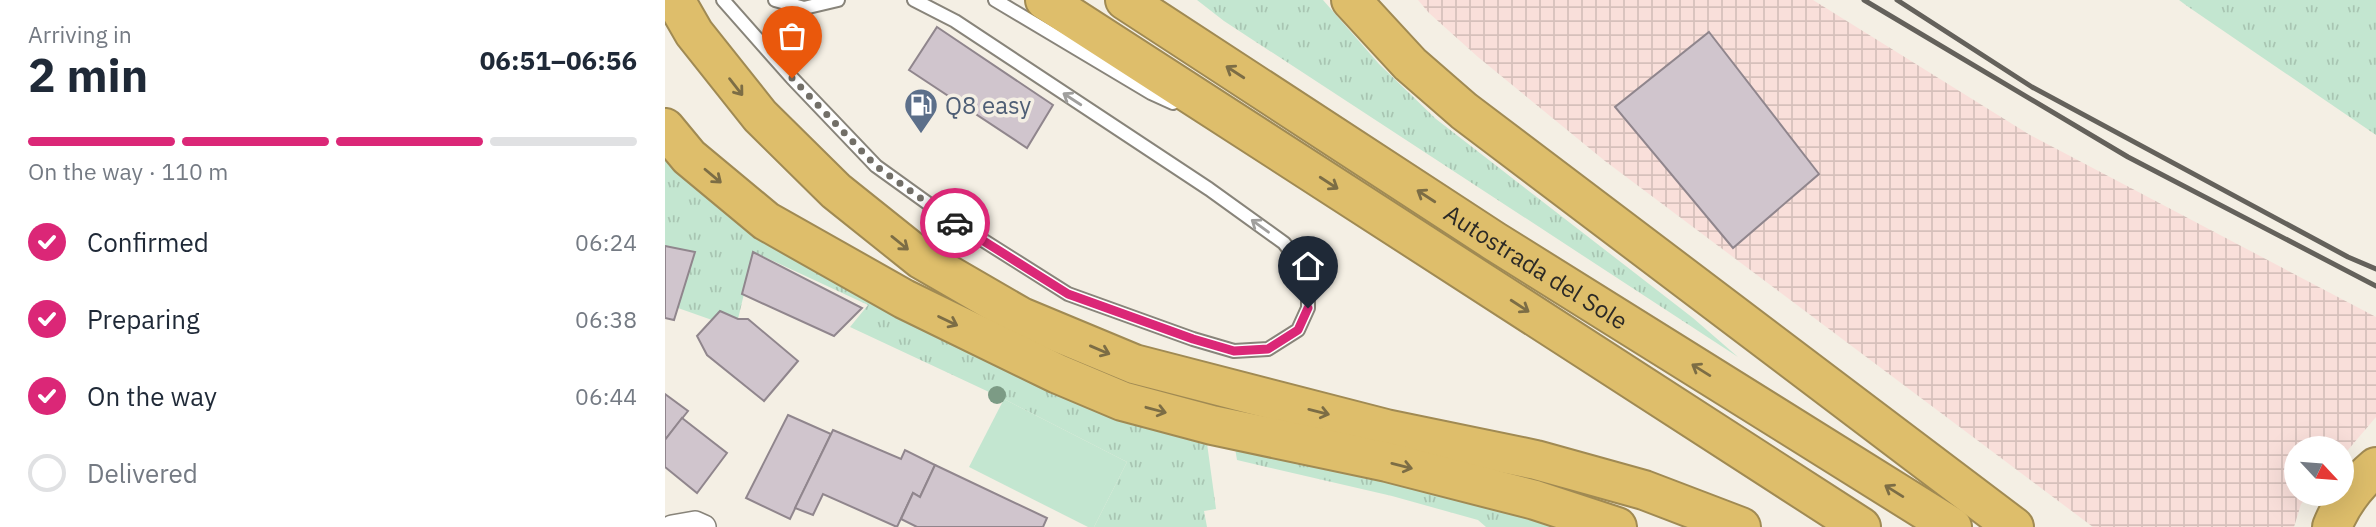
<!DOCTYPE html>
<html lang="en">
<head>
<meta charset="utf-8">
<style>
	:root { --surface:#fff; --page:#f2f2f3; --text:#1f2937; --muted:#747a83; --line:#e0e1e3; --accent:#db2777 }
	body { margin:0; font-family:"IBM Plex Sans",sans-serif; background:var(--page); color:var(--text); height:100vh; display:flex; flex-direction:column; font-size:26px; white-space:nowrap }
	* { box-sizing:border-box; margin:0 }
	p { font-size:23px; color:var(--muted) }
	.icon { flex:none; width:38px; height:38px; fill:none; stroke:currentColor; stroke-width:2; stroke-linecap:round; stroke-linejoin:round }
	.map { position:relative; flex:1; overflow:hidden }
	.sheet { display:flex; flex-direction:column; background:var(--surface); width:665px }
	.sheet>* { flex:none }
	.needle { width:46px; rotate:116deg }
	.fabs { position:absolute; left:1619px; top:436px; display:grid; gap:14px }
	.fabs a { display:grid; place-items:center; width:70px; height:70px; border-radius:50%; background:var(--surface); box-shadow:0 7px 28px #0002; font-size:35px }
	.pin { position:absolute; display:grid; place-items:center; width:60px; height:60px; color:#fff; margin:-72px -30px; border-radius:50% 50% 50% 0; rotate:-45deg; box-shadow:0 0 7px #0007 }
	.pin .icon { rotate:45deg }
	.courier { position:absolute; display:grid; place-items:center; width:70px; height:70px; margin:-35px; border:5px solid #db2777; border-radius:50%; background:#fff; color:#222; box-shadow:0 2px 9px #0007 }
	.summary em { font-style:normal; font-weight:700 }
	.summary div { display:flex; flex-direction:column-reverse }
	.summary { display:flex; align-items:center; justify-content:space-between; height:119px; padding:0 28px }
	h1 { font-size:46px; font-weight:700; line-height:52px }
	.bar { display:grid; grid-template-columns:repeat(4,1fr); gap:10px 7px; align-content:center; height:84px; padding:0 28px }
	.bar i { height:9px; border-radius:5px; background:var(--line) }
	.bar .on { background:var(--accent) }
	.bar p { grid-column:span 4 }
	ol { padding:0 28px; list-style:none }
	li { display:flex; align-items:center; gap:21px; height:77px }
	li p { margin-inline-start:auto }
	li .icon { padding:7px; border-radius:50%; background:var(--accent); color:#fff; stroke-width:4 }
	li:last-child { color:var(--muted) }
	li i { width:38px; height:38px; border:4px solid var(--line); border-radius:50% }
	main { display:flex; flex:1; min-height:0 }
	.map>svg:first-child { display:block }
	.industrial { fill:url(#industrial-grid) }
	.grass { fill:url(#grass-tufts) }
	.pitch { fill:#c3e6d0 }
	.building { fill:#d0c5cd; stroke:#90868d; stroke-width:2 }
	.lines { fill:none; stroke-linecap:round; stroke-linejoin:round }
	.lane-casing { stroke:#88847a; stroke-width:16 }
	.street-casing { stroke:#88847a; stroke-width:26 }
	.highway-casing { stroke:#a08a53; stroke-width:42 }
	.lane { stroke:#fff; stroke-width:12 }
	.street { stroke:#fff; stroke-width:23 }
	.highway { stroke:#debe6b; stroke-width:38 }
	.rail { stroke:#64615b; stroke-width:5 }
	.tree { fill:#7c9b85 }
	.oneway { stroke:#7c6d45 }
	.oneway2 { stroke:#a09f9d }
	.done { stroke:#726f68; stroke-width:7; stroke-dasharray:0 12.6 }
	.route { stroke:#db2777; stroke-width:9 }
	.labels { text-anchor:middle; dominant-baseline:central; stroke-width:7; stroke-linejoin:round; paint-order:stroke }
	.service-label { font-size:24px; fill:#4e5e75; stroke:#f4efe4; text-anchor:start }
	.street-label { font-size:24px; fill:#2c2a26; stroke:#f4efe4 }
</style>
</head>
<body>
<main>
<section class="sheet">
<div class="summary"><div><h1>2 min</h1><p>Arriving in</p></div><em>06:51–06:56</em></div>
<div class="bar"><i class="on"></i><i class="on"></i><i class="on"></i><i></i><p>On the way · 110 m</p></div>
<ol>
<li><svg class="icon" aria-label="check" viewBox="0 0 24 24"><path d="M5 12l5 5 9-10"/></svg>Confirmed<p>06:24</p></li>
<li><svg class="icon" aria-label="check" viewBox="0 0 24 24"><path d="M5 12l5 5 9-10"/></svg>Preparing<p>06:38</p></li>
<li><svg class="icon" aria-label="check" viewBox="0 0 24 24"><path d="M5 12l5 5 9-10"/></svg>On the way<p>06:44</p></li>
<li><i></i>Delivered</li>
</ol>
</section>
<div class="map">
<svg width="1711" height="527" viewBox="0 0 1711 527">
	<defs>
		<pattern id="industrial-grid" width="8" height="8" patternUnits="userSpaceOnUse" patternTransform="scale(1.75)"><rect width="8" height="8" fill="#f9dfda"/><path d="M0 4h8M4 0v8" fill="none" stroke="#d6c0bb"/></pattern>
		<pattern id="grass-tufts" width="24" height="20" patternUnits="userSpaceOnUse" patternTransform="scale(1.75)"><rect width="24" height="20" fill="#c3e6d0"/><path d="M3 7l-1-3M5 7V3M7 7l1-3M15 17l-1-3M17 17v-4M19 17l1-3" fill="none" stroke="#a8c5b2"/></pattern>
	</defs>
	<rect width="100%" height="100%" fill="#f4efe4"/>
	<!-- industrial -->
	<path class="industrial" d="M753,0h395l217,135 346,182v100l-34,40 -1,-9h-45v46h14l-9,10 -7,23h-201l-488,-366 -127,-104 -49,-44z"/>
	<!-- grass -->
	<g class="grass">
		<path d="M532,0h126l56,64 57,55 257,199 45,39 -514,-336z"/>
		<path d="M1514,0h197v135l-189,-129z"/>
		<path d="M0,157l541,279 10,73 -12,2 3,16h-113l33,-65 -123,-63 -154,-72 18,-22 -114,-53 -16,67 -26,1 -34,-12 17,-56 -30,-6z"/>
		<path d="M569,442l342,85h-90l-8,-7 -86,-24 -155,-36z"/>
	</g>
	<!-- pitch -->
	<path class="pitch" d="M339,399l123,63 -33,65h-6l-119,-60z"/>
	<!-- building -->
	<g class="building">
		<path d="M272,27l116,78 -26,43 -118,-78z"/>
		<path d="M1044,32l110,142 -86,74 -118,-141z"/>
		<path d="M0,246l30,6 -21,68 -9,-2z"/>
		<path d="M88,252l109,56 -28,28 -92,-42z"/>
		<path d="M55,311l18,8h10l50,42 -34,40 -57,-46 -10,-19z"/>
		<path d="M0,394l23,17 -23,29z"/>
		<path d="M123,415l43,19 -41,85 -44,-21z"/>
		<path d="M17,418l45,35 -30,40 -32,-26v-27z"/>
		<path d="M168,430l68,29 4,-9 30,15 -15,32 -7,-4 -16,34 -74,-33 -10,21 -18,-7z"/>
		<path d="M270,465l112,53 -4,9h-126l-16,-8 12,-26 7,4z"/>
	</g>
	<g class="lines">
		<!-- lane casing -->
		<g class="lane-casing">
			<g id="lane">
				<path d="M58,0l69,78 84,88 75,54 117,74 125,45 41,12 34,-2 30,-19 10,-22v-34l-24,-31 -75,-54 -254,-168 -41,-21"/>
				<path d="M110,0l29,8 34,-8"/>
				<path d="M330,0l156,93 22,10"/>
			</g>
		</g>
		<!-- street casing -->
		<g class="street-casing">
			<path id="street" d="M7,527l23,-4 9,4"/>
		</g>
		<!-- highway casing -->
		<g class="highway-casing">
			<g id="highway">
				<path d="M10,0l19,33 66,83 76,75 85,68 100,58 113,47 252,65 150,31 108,30 97,37"/>
				<path d="M380,0l816,527"/>
				<path id="s1" d="M460,0l369,241 458,286"/>
				<path d="M686,0l59,64 54,47 550,416"/>
				<path d="M0,128l24,29 77,64 138,78 154,75 64,27 90,24 175,37 148,38 82,27"/>
				<path d="M1667,527c9,-23 25,-44 44,-60"/>
			</g>
		</g>
		<!-- lane -->
		<use href="#lane" class="lane"/>
		<!-- street -->
		<use href="#street" class="street"/>
		<!-- highway -->
		<use href="#highway" class="highway"/>
		<!-- rail -->
		<g class="rail">
			<path d="M1199,0l264,157 248,129"/>
			<path d="M1232,0l135,87 316,170 28,12"/>
		</g>
	</g>
	<!-- trees -->
	<circle class="tree" cx="332" cy="395" r="9"/>
	<!-- one-way arrows -->
	<defs><path id="oneway-shaft" d="M-6 0H5M1.5-3L5.5 0L1.5 3" fill="none" stroke-width="1.6" stroke-linecap="round" stroke-linejoin="round" transform="scale(1.75)"/></defs>
	<g class="oneway">
		<use href="#oneway-shaft" transform="translate(570 72) rotate(-147)"/>
		<use href="#oneway-shaft" transform="translate(71 87) rotate(52)"/>
		<use href="#oneway-shaft" transform="translate(48 176) rotate(40)"/>
		<use href="#oneway-shaft" transform="translate(664 183) rotate(33)"/>
		<use href="#oneway-shaft" transform="translate(761 196) rotate(-147)"/>
		<use href="#oneway-shaft" transform="translate(235 243) rotate(39)"/>
		<use href="#oneway-shaft" transform="translate(855 306) rotate(33)"/>
		<use href="#oneway-shaft" transform="translate(283 321) rotate(26)"/>
		<use href="#oneway-shaft" transform="translate(435 350) rotate(23)"/>
		<use href="#oneway-shaft" transform="translate(1036 370) rotate(-148)"/>
		<use href="#oneway-shaft" transform="translate(491 410) rotate(15)"/>
		<use href="#oneway-shaft" transform="translate(654 412) rotate(14)"/>
		<use href="#oneway-shaft" transform="translate(737 466) rotate(14)"/>
		<use href="#oneway-shaft" transform="translate(1229 491) rotate(-148)"/>
	</g>
	<g class="oneway2">
		<use href="#oneway-shaft" transform="translate(407 99) rotate(-147)"/>
		<use href="#oneway-shaft" transform="translate(595 226) rotate(-144)"/>
	</g>
	<g class="lines">
		<!-- done -->
		<path class="done" d="M127,78l84,88 79,57"/>
		<!-- route -->
		<path class="route" d="M290,223l113,71 125,45 41,12 34,-2 30,-19 10,-22"/>
	</g>
	<!-- icons -->
	<defs>
		<g id="fuel-pin" transform="scale(1.75)"><path d="M0 17L-7.5 6A9.5 9.5 0 1 1 7.5 6Z" fill="#5c6f8a" stroke="#f4efe4"/><path d="M-5.5-6h7V0h2V4h1.3V-2.5L3-4.5l.8-.8L6-3V5H2.5V1h-1V6h-7ZM-4.2-4.7v3.2H.2V-4.7Z" fill="#fff"/></g>
	</defs>
	<g fill-rule="evenodd">
		<use href="#fuel-pin" x="256" y="105"/>
	</g>
	<g class="labels">
		<!-- service labels -->
		<g class="service-label">
			<text x="280" y="105">Q8 easy</text>
		</g>
		<!-- street labels -->
		<g class="street-label">
			<text stroke="none"><textPath href="#s1" startOffset="490">Autostrada del Sole</textPath></text>
		</g>
	</g>
</svg>
<div class="fabs">
<a><svg class="needle" viewBox="-14 -14 28 28"><path d="M0-13l5 13h-10z" fill="#e53935"/><path d="M0 13l5-13h-10z" fill="#747a83"/></svg></a>
</div>
<div class="pin" style="left:127px;top:78px;background:#ea580c"><svg class="icon" aria-label="bag" viewBox="0 0 24 24"><path d="M5 8h14l-1 12H6zM9 8a3 3 0 0 1 6 0"/></svg></div>
<div class="pin" style="left:643px;top:308px;background:#1f2937"><svg class="icon" aria-label="home" viewBox="0 0 24 24"><path d="M3 11l9-7 9 7M6 9v11h12V9"/></svg></div>
<div class="courier" style="left:290px;top:223px"><svg class="icon" aria-label="car" viewBox="0 0 24 24"><path d="M5 17H2v-5l4-1 3-4h7l3 4 3 1v5h-3M9 17h6M6 11h13"/><circle cx="7" cy="17" r="2"/><circle cx="17" cy="17" r="2"/></svg></div>
</div>
</main>
</body>
</html>
